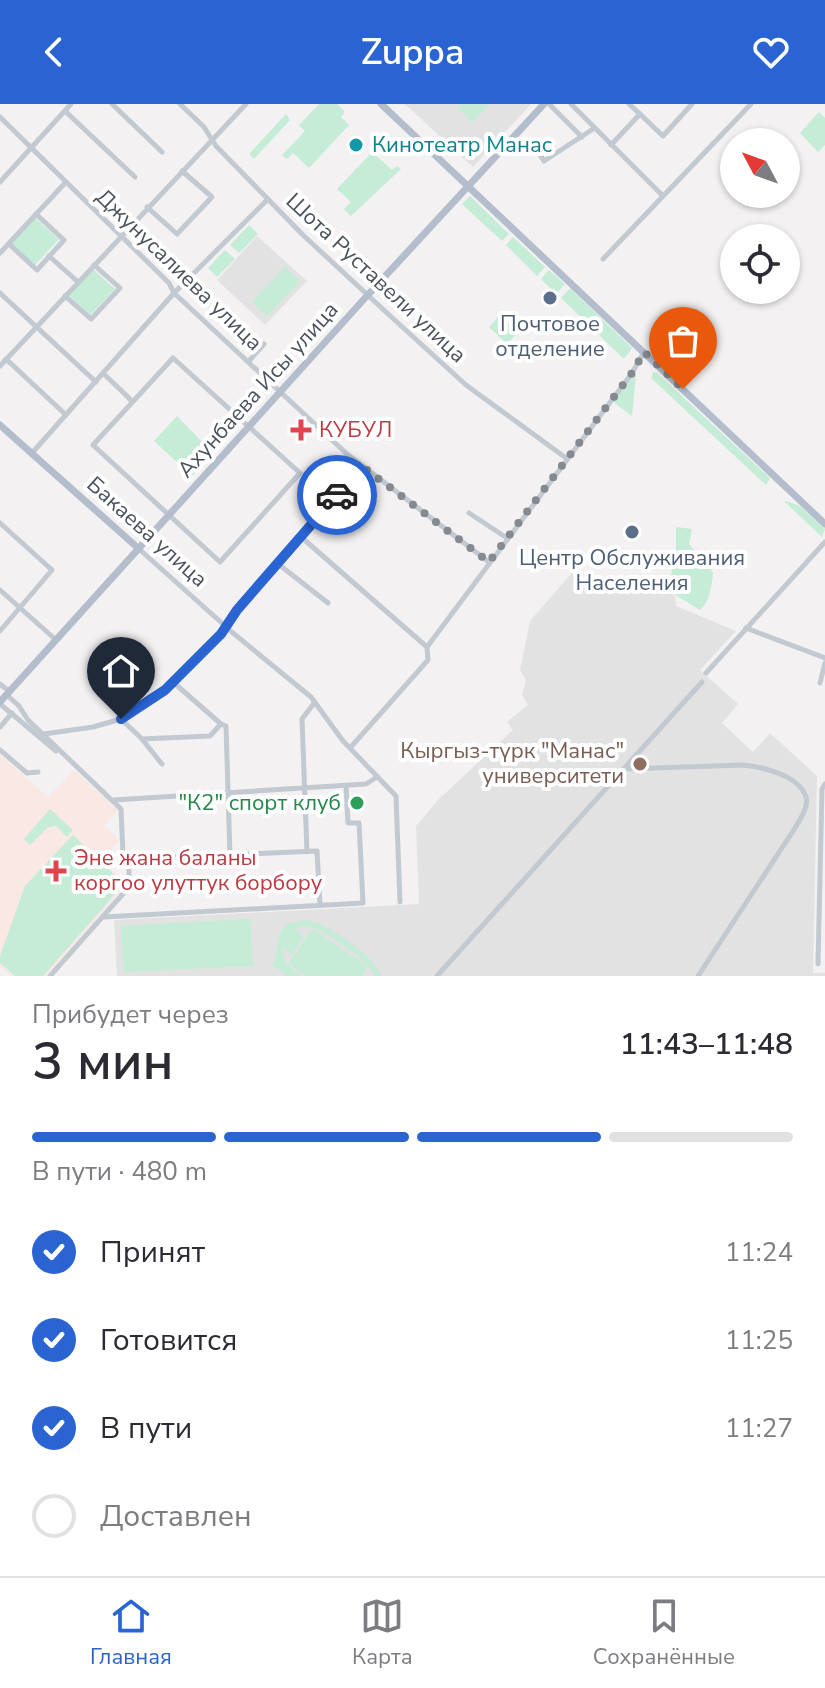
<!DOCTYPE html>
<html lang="ru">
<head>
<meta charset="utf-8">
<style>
	:root { --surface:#fff; --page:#f2f2f3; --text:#2b2b33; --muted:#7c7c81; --line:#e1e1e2; --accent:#2a64d3 }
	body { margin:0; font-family:"Nunito Sans",sans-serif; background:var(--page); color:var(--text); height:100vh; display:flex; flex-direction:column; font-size:30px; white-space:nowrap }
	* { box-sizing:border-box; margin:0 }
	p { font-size:26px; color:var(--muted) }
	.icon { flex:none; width:44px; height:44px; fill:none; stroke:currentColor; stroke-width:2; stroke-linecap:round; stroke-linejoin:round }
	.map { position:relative; height:872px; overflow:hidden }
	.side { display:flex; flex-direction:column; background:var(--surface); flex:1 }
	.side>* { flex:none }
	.needle { width:52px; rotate:311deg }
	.tools { position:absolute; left:720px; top:24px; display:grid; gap:16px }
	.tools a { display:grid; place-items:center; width:80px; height:80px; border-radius:50%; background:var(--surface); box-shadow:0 2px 6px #0004; font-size:40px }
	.pin { position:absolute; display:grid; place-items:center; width:68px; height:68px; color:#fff; margin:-82px -34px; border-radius:50% 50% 50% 0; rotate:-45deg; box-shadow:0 0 8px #0007 }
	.pin .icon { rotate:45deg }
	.courier { position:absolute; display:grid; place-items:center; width:80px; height:80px; margin:-40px; border:6px solid #2a64d3; border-radius:50%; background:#fff; color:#222; box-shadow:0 2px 10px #0007 }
	.summary em { font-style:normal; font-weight:600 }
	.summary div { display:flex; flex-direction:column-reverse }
	.summary { display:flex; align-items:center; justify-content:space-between; height:136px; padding:0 32px }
	h1 { font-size:52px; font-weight:600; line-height:60px }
	.bar { display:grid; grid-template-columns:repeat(4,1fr); gap:12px 8px; align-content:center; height:96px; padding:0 32px }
	.bar i { height:10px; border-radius:6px; background:var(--line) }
	.bar .current { background:var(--accent) }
	.bar p { grid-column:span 4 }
	ol { padding:0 32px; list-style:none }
	li { display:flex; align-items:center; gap:24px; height:88px }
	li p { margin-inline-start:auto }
	li .icon { padding:8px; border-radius:50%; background:var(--accent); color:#fff; stroke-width:4 }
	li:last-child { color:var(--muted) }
	li i { width:44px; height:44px; border:4px solid var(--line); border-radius:50% }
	header { display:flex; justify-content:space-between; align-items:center; height:104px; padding:0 32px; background:var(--accent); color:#fff; font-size:36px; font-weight:600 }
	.tab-bar { display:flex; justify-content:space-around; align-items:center; height:112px; border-top:2px solid var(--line); background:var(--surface); font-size:22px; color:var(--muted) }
	.tab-bar a { display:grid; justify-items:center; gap:4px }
	.tab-bar .current { color:var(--accent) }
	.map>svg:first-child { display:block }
	.education { fill:#e3e2e2 }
	.medical { fill:#f9e8e4 }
	.green { fill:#c4ecd7 }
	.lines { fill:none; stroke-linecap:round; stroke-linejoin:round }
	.minor { stroke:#c2c9d1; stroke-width:5 }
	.major { stroke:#b3bdcc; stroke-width:7 }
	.done { stroke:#858a90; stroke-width:8; stroke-dasharray:0 14.4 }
	.route { stroke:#2a64d3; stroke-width:10 }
	.culture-dot { fill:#0f9aa8; stroke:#fff; stroke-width:3 }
	.service-dot { fill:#5c6f8a; stroke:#fff; stroke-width:3 }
	.health-dot { fill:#e0444e; stroke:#fff; stroke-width:3 }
	.education-dot { fill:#8d6e63; stroke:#fff; stroke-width:3 }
	.leisure-dot { fill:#2e9e5b; stroke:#fff; stroke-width:3 }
	.labels { text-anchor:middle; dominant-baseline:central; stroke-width:8; stroke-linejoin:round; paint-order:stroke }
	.culture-label { font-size:22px; fill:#0d838f; stroke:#fff; text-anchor:start }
	.street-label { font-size:22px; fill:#4a525c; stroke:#fff }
	.service-label { font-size:22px; fill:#4e5e75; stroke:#fff }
	.health-label { font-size:22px; fill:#be3a42; stroke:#fff; text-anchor:start }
	.education-label { font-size:22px; fill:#785e54; stroke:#fff; text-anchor:end }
	.leisure-label { font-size:22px; fill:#27864d; stroke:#fff; text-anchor:end }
</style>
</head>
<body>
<header><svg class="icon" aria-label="back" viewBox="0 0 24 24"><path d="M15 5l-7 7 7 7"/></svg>Zuppa<svg class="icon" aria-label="heart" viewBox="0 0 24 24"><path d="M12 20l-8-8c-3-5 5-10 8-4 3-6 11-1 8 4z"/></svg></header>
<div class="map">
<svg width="825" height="872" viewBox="0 0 825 872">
	<rect width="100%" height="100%" fill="#f3f1f1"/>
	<!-- education -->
	<g class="education">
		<path d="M405,0h126l-58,63z"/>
		<path d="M257,132l50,45 -42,44 -48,-45z"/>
		<path d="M571,470l24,2 65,13 15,7 1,10 60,25 -36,39 38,34 -16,19 31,29 17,-19 47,43 -4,197h12v3h-708l-3,-56 305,-16 -3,-78 22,-26 75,-70 -6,-8 21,-17 -6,-10 4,-15 -6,-10 10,-49z"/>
	</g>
	<!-- medical -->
	<path class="medical" d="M0,651l48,42 26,-27 44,40 -14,16 15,14 -17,21 22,21v5l-78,89h-35l-11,-9z"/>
	<!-- green -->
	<g class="green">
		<path d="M319,0h18l8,8 -4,5 8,8 -40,43 -16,-15 -6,6 -5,-4 23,-24 -6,-6z"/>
		<path d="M461,0h29l-18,18 -14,-14z"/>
		<path d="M819,8l6,6v27l-7,7 -18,-19z"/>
		<path d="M286,10l4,6 -36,39 -5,-5z"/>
		<path d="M372,48l20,18 5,-4 4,3 -50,47 -7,-7 7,-7 -14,-13z"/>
		<path d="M470,92l39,38 -7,7 -40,-37z"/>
		<path d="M35,114l24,21 -24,26 -24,-21z"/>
		<path d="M249,121l9,9 -19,19 -9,-8z"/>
		<path d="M513,133l32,30 -8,9 -31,-31z"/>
		<path d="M225,146l10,9 -18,18 -9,-9z"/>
		<path d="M285,163l15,14 -33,35 -15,-14z"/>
		<path d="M93,165l22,20 -25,26 -22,-20z"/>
		<path d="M549,166l16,14 -9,10 -15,-15z"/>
		<path d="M570,184l62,60 -8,11 -63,-61z"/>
		<path d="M500,211l18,17 -11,12 -18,-17z"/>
		<path d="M653,268l4,1 113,105 -4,7 -115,-107z"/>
		<path d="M633,269l3,2 -4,41 -20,-15z"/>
		<path d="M177,312l36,37 -21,23 -38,-35z"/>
		<path d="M786,397l14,5 25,23 -3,8 -37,-35z"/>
		<path d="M676,423l16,2 -3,15 24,28c-1,13 -3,29 -13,38l-31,-19 3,-23 4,-5z"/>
		<path d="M50,705l23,21 -6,7 -11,-11 -8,1 -18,18 -6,-6z"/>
		<path d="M73,731l51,49 -81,92h-28l-15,-13v-7l25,-70z"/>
		<path d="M250,815l3,47 -129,6 -3,-46z"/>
		<path d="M308,816c21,5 67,36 73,56h-6c-5,-15 -46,-42 -61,-48 -8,-3 -13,-2 -20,1l10,7 -12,18 -10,-5 4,15 16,12h-14l-16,-11c12,-16 -5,-44 36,-45z"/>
		<path d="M312,825l56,37 -6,10h-55l-19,-12z"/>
	</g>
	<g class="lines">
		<!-- minor -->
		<g class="minor">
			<path d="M112,0l50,48"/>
			<path d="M180,0l24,23 12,19 87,89 84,78 79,72 100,73"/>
			<path d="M549,0l33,33"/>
			<path d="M571,0l91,91"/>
			<path d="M629,0l11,10"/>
			<path d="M65,7l70,66"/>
			<path d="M0,13l169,166 5,10 173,161 142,108"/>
			<path d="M611,41l29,-31 23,22 29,-32"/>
			<path d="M538,48l6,9 49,-32"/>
			<path d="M0,78l71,-78"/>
			<path d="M147,103l30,27 35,-37 -30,-26"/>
			<path d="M9,140l28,26 27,-30 -28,-26"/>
			<path d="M0,149l66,-71"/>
			<path d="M49,152l29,26"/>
			<path d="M603,155l148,-155"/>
			<path d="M0,189l96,89"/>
			<path d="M65,192l26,23 29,-31 -26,-23"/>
			<path d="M173,254l127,115 -80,89 -127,-117z"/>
			<path d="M6,255l60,56"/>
			<path d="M249,257l15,-17"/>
			<path d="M0,262l246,-262"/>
			<path d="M104,270l28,27"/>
			<path d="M32,349l142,-160 94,-94"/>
			<path d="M469,409l38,25"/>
			<path d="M0,419l52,47 -52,61"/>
			<path d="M300,432l127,111"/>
			<path d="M139,445l94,84 78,64 32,44 53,55 4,106"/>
			<path d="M277,459l51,40"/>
			<path d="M0,486l56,50"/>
			<path d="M746,524l79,30"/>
			<path d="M427,543l205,-274 12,-21"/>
			<path d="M706,569l119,-131"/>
			<path d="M173,578l48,42 5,2 4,130"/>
			<path d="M820,579l5,-20"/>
			<path d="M0,580l10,8"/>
			<path d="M7,591l12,11 9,14 93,89 2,46 6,8v24l-79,89"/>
			<path d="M0,600l56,47"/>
			<path d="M121,615l21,20 68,-3 11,-12"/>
			<path d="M0,623l12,-14"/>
			<path d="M44,630l49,-7 28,-8 44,-29 56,-56 16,-24 126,-143"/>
			<path d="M142,635l20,25"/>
			<path d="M350,644l78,-88 -1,-13"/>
			<path d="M0,646l27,23 11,-1"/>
			<path d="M624,665l119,-4c19,2 56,10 63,32 3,10 -6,22 -11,31l-97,148"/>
			<path d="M114,696l252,-16 11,-7"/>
			<path d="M307,748l-5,-133 13,-17"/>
			<path d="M127,755l190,-8 3,54"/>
			<path d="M104,813l259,-14 -4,-80h-11l-2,-37"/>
			<path d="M818,860l4,-175 3,-5"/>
			<path d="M437,872l265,-294"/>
		</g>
		<!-- major -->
		<g class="major">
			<path d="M381,0l444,420"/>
			<path d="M0,321l139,124"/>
			<path d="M0,598l365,-404 179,-194"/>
		</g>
	</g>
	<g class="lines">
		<!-- done -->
		<path class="done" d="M337,391l26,-28 126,95 143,-189 12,-21 39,37"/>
		<!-- route -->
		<path class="route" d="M121,615l44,-29 56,-56 16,-24 100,-115"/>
	</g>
	<!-- markers -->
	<circle class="culture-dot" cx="356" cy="41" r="8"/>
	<g class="service-dot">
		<circle cx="550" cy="194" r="8"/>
		<circle cx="632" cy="428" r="8"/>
	</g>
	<g class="health-dot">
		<path d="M297 314h8v8h8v8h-8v8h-8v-8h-8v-8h8z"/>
		<path d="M52 755h8v8h8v8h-8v8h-8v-8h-8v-8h8z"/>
	</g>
	<circle class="education-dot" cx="640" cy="660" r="8"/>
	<circle class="leisure-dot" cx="357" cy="699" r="8"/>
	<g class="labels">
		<!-- culture labels -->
		<g class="culture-label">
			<text x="372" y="41">Кинотеатр Манас</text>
		</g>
		<!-- street labels -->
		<g class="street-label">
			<text transform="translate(179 166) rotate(44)">Джунусалиева улица</text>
			<text transform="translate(376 174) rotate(43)">Шота Руставели улица</text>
			<text transform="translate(258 286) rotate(-48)">Ахунбаева Исы улица</text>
			<text transform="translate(147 428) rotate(42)">Бакаева улица</text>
		</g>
		<!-- service labels -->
		<g class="service-label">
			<text x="550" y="220">Почтовое<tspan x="550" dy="25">отделение</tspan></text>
			<text x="632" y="454">Центр Обслуживания<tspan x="632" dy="25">Населения</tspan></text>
		</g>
		<!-- health labels -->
		<g class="health-label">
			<text x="319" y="326">КУБУЛ</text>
			<text x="74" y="754">Эне жана баланы<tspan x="74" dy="25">коргоо улуттук борбору</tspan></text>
		</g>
		<!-- education labels -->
		<g class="education-label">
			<text x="624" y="647">Кыргыз-түрк "Манас"<tspan x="624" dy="25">университети</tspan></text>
		</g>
		<!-- leisure labels -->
		<g class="leisure-label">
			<text x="341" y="699">"К2" спорт клуб</text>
		</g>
	</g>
</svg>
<div class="tools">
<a><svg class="needle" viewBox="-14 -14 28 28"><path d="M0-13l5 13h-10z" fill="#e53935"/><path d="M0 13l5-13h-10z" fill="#7c7c81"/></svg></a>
<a><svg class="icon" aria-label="locate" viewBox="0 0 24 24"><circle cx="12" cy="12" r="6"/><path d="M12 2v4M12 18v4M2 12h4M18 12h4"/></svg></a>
</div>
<div class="pin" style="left:683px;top:285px;background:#ea580c"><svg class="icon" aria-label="bag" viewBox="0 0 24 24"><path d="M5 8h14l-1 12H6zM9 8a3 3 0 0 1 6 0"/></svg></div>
<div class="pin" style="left:121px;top:615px;background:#1f2937"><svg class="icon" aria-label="home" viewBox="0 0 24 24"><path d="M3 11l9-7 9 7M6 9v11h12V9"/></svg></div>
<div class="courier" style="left:337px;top:391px"><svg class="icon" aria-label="car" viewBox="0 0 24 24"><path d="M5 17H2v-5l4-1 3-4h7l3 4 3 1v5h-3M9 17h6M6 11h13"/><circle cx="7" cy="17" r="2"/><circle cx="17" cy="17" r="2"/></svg></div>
</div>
<section class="side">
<div class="summary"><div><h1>3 мин</h1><p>Прибудет через</p></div><em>11:43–11:48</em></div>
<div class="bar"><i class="current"></i><i class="current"></i><i class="current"></i><i></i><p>В пути · 480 m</p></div>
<ol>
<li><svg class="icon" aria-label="check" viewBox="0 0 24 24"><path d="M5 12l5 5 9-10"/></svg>Принят<p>11:24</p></li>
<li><svg class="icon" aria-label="check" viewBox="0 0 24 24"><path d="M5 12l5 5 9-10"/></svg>Готовится<p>11:25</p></li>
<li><svg class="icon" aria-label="check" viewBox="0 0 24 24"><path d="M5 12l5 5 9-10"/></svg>В пути<p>11:27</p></li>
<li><i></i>Доставлен</li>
</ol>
</section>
<nav class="tab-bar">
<a class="current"><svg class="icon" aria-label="home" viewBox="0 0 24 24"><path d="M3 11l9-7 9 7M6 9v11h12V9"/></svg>Главная</a>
<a><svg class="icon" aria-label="map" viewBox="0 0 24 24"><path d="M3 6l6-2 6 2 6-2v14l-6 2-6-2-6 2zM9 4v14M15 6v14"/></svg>Карта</a>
<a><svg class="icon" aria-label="saved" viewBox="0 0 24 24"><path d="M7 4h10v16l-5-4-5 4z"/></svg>Сохранённые</a>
</nav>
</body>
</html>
